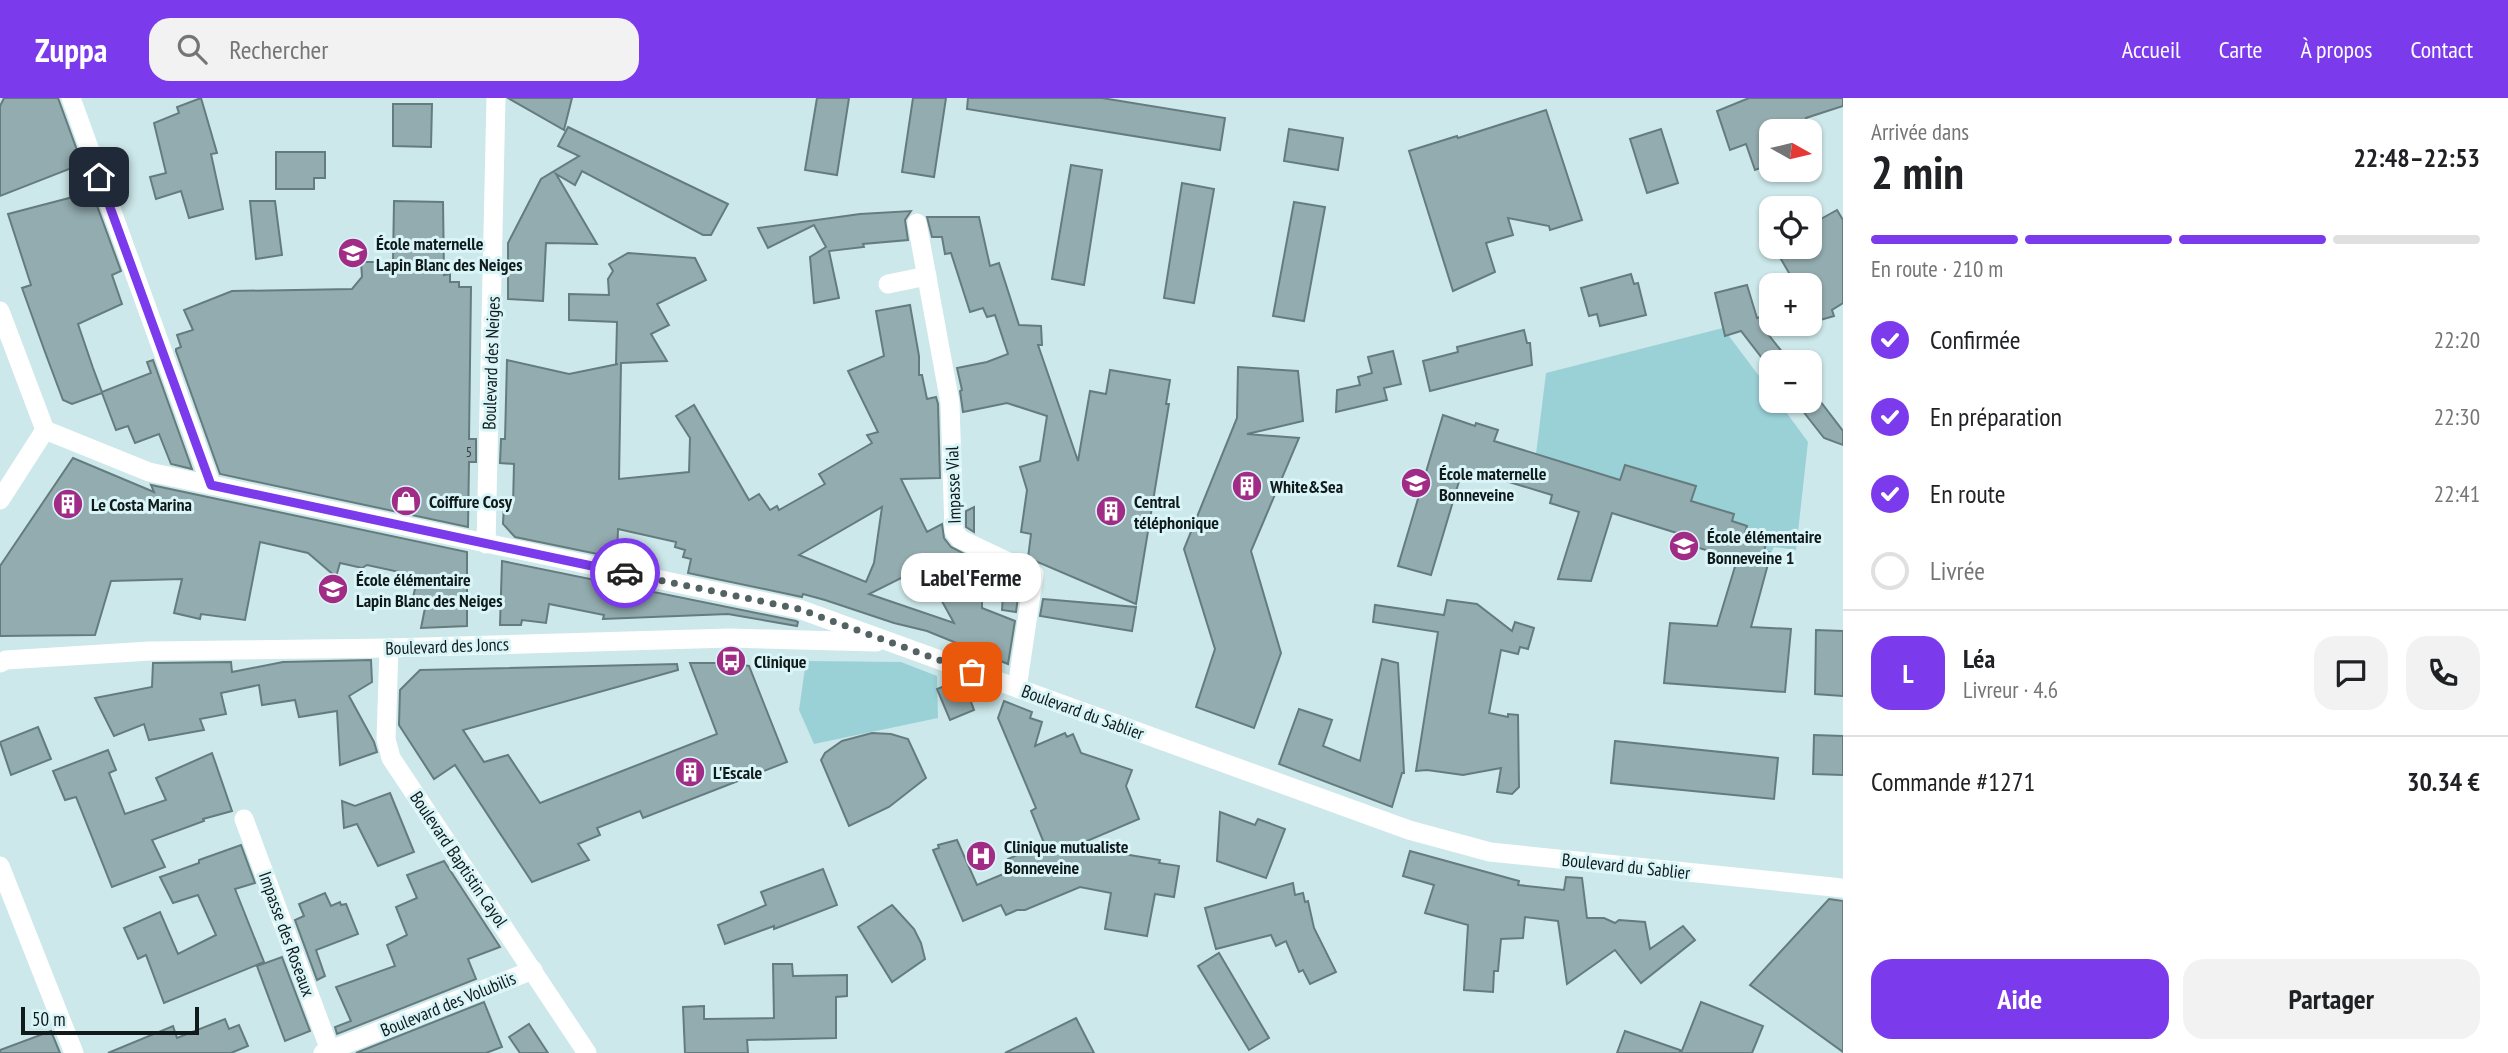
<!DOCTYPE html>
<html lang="fr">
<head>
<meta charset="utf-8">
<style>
	:root { --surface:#fff; --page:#f2f2f2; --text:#202124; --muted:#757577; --line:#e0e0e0; --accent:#7c3aed }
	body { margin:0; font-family:"PT Sans Narrow",sans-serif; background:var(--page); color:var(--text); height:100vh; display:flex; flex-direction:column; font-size:26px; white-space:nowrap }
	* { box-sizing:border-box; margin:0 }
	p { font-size:23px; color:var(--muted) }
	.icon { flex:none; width:38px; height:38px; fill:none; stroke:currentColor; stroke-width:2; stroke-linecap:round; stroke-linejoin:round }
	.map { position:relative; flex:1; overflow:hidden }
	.side { display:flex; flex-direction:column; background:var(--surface); width:665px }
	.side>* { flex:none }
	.needle { width:46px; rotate:98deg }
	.tools { position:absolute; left:1759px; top:21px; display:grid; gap:14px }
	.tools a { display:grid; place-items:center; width:63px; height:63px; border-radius:14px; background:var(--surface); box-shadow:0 2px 5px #0004; font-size:35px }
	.scale { position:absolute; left:21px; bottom:18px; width:178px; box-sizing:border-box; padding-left:7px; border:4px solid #111a1b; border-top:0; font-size:19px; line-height:24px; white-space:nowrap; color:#111a1b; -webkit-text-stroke:5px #daf5f8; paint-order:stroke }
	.pin { position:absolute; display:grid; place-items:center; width:60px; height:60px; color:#fff; margin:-30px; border-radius:14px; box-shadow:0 4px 10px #0006 }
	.courier { position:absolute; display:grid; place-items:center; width:70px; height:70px; margin:-35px; border:5px solid #7c3aed; border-radius:50%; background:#fff; color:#222; box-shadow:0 2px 9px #0007 }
	.bubble { position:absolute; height:49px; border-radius:21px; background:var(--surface); box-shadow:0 2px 5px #0004; font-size:23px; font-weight:700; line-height:49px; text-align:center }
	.head em { font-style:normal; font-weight:700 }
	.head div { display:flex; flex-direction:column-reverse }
	.head { display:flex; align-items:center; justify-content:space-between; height:119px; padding:0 28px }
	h1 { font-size:46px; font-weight:700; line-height:52px }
	.bar { display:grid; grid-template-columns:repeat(4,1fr); gap:10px 7px; align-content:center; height:84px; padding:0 28px }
	.bar i { height:9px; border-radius:5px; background:var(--line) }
	.bar .current { background:var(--accent) }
	.bar p { grid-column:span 4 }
	.line { display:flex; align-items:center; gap:18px; padding:0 28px; border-top:2px solid var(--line) }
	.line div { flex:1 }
	.round { display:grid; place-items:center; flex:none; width:74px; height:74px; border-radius:21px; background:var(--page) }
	ol { padding:0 28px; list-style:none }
	li { display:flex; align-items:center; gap:21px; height:77px }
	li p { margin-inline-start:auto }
	li .icon { padding:7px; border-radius:50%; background:var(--accent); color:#fff; stroke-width:4 }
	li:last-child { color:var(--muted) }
	li i { width:38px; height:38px; border:4px solid var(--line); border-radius:50% }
	.primary-button { display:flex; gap:14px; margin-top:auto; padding:14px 28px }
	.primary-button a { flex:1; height:80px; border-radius:21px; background:var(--accent); color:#fff; font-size:28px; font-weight:700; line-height:80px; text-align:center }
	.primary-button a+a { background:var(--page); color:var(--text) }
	header { display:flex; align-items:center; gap:42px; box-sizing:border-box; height:98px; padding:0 35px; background:var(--accent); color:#fff }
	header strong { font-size:33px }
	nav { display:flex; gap:38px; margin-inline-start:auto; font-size:24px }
	.search { width:490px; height:63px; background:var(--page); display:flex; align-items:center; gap:18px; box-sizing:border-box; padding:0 24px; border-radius:21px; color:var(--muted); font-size:26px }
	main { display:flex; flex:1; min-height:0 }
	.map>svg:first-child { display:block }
	.green { fill:#99d1d7 }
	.building { fill:#93acaf; stroke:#657c7f; stroke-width:2; fill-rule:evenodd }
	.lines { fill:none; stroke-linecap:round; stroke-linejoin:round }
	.minor { stroke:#fff; stroke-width:19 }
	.done { stroke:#536263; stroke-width:7; stroke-dasharray:0 12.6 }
	.route { stroke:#7c3aed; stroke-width:9 }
	.labels { text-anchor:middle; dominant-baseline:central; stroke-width:6; stroke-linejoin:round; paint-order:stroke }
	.number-label { font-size:14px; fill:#323e40 }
	.poi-label { font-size:18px; font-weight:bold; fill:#111a1b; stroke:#daf5f8; text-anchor:start }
	.street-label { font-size:18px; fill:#111a1b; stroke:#daf5f8 }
</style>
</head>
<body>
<header>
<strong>Zuppa</strong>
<div class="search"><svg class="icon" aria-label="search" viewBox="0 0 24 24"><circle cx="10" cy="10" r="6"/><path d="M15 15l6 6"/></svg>Rechercher</div>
<nav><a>Accueil</a><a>Carte</a><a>À propos</a><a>Contact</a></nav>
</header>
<main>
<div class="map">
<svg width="1843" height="955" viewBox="0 0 1843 955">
	<rect width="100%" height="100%" fill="#cde8ea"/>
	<!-- green -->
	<g class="green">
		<path d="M1723,230l48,64v9h7l30,41 -12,108 -22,-3 -3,6 -7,-2 3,-11 -22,-7 2,-7 -15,-5 2,-7 -43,-13 4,-15 -70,-21 -5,15 -84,-26 10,-81z"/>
		<path d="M806,563l95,1 36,14 1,42 -124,26 -15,-34z"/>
	</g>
	<!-- building -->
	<g class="building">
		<path d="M4,0h54l24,66 -82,32v-90z"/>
		<path d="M201,0l16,55 -6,1 12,55 -34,9 -8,-27 -25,8 -6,-22 16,-4 -12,-50 25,-10 -2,-6z"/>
		<path d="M508,0h64l-8,32z"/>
		<path d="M817,0h32l-12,77 -32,-5z"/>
		<path d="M913,0h33l-12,79 -32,-5z"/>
		<path d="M968,0h134l123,20 -5,32 -253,-41z"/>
		<path d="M1749,0h94v8l-37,12 5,13h-40v33l-16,6 -9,-26 -16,6 -13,-39z"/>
		<path d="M393,6h39l-1,43 -38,-1z"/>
		<path d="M1546,12l36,110 -32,10 -1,-4 -41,-8 5,17 -27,8 9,29 -42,19 -44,-140 48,-15 1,2z"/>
		<path d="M568,29l160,77 -17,31h-8l-121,-64 -7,14 -19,-11 41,70 -51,-1 -3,58 -35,-2v-56l33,-64 38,-23 -21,-10z"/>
		<path d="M1289,31l54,9 -5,32 -54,-9z"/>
		<path d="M1661,31l17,54 -31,10 -17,-54z"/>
		<path d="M276,54h49v26h-11v11h-38z"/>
		<path d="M1071,67l31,5 -18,115 -32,-6z"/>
		<path d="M1182,85l32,6 -20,114 -30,-5z"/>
		<path d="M92,94l29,79 -9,4 10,29 -44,20 15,44 9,24 49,-19 -4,-11 6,-2 39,109 -21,-5 -12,-30 -24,9 -7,-17 -12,4 -14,-37 -30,11 -9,-4 -18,-48 -23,-64 9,-3 -23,-71z"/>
		<path d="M250,103h25l7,54 -26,4z"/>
		<path d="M394,103l49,1 1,73 6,-1v8h9v5h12l-2,152h7v23h-7l-1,65 -248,-53 -44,-123v-2l5,-2 -4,-12 16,-5 -9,-20 48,-19 120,-2 10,-12 -1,-15h32z"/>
		<path d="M1294,104l31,5 -21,114 -31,-5z"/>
		<path d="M1837,112l6,10v83l-11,7 2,6 -24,7v-38h-14l-22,-38h36v-22z"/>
		<path d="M911,113l-6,9 3,20 -45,4 1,3 -35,4 10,47 -25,5 -4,-46 16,-10 -12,-22 -46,23 -10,-20 102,-14z"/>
		<path d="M927,119h52l11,49 9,-3 20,62 22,1 1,19h-4l40,116 12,-70 16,3 4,-24 60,10 -4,24h3l-33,200 -108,-46 3,-24 -10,-2 6,-42 -7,-23 20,-6 7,-45 -40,-13 -44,9 -3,-21 2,-1 -5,-22 30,-6 21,-8 -13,-39 -8,2 -4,-9 -13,4 -19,-59 -6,1 -3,-17h-10z"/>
		<path d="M628,155l67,5 11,22 -49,24 12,21 -18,9 16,27 -46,2 -2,116 70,-7 1,-34 -14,-22 18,-11 55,95 10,-6 11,16 7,-4 2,4 46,-26 -6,-10 53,-31 -5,-8 11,-3 -30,-61 36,-15 -8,-45 34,-6 9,51v19h3l5,24 9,-2 2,7 2,74 -39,1 26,53 15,-8 2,14 7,9 31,16v45l33,13 -7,43 -81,-33 -33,-8 -69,-23 -22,-6 -1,3 -114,-24 3,-14 -8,-2 2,-7 -10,-3 1,-5 -58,-13 -1,29 -102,-21 -12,-13 1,-20 9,1 1,-41 -14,-1 1,-24h4l2,-79 62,14 49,-10h-2l1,-42 -48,-2v-26l40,1 -1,-16 5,-8 -4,-7zM882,409l-8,56 -8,19 -67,-27zM923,469l31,56 -85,-29z"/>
		<path d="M1631,176l3,10 4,-1 8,32 -46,11 -3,-12 -8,2 -8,-28z"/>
		<path d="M1747,187l10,33 14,-4v10h34l-37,10 22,28h-25l-24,-31 -16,5 -10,-43z"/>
		<path d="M1524,232l3,13h3l2,22 -102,26 -7,-30 35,-9 -1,-5z"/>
		<path d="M1393,253l8,33 -17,4 3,12 -51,12 1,-22 23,-5 -2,-8 14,-4 -4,-16z"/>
		<path d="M1238,269l60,4 5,50 -56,13 52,4 -48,113 30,102 -27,75 -58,-21 19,-58 -31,-100 53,-131z"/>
		<path d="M1795,303h25l23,30v14l-19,-7z"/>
		<path d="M1443,317l32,11 1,-3 22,7 -4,11 126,39 5,-15 71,21 -5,15 43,13 -2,7 15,5 -2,7 22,7 -3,11 7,2 -20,74 40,2 -6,63 -121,-9 6,-60 47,3 20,-66 -60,-19 3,-7 -68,-21 -21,68 -33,-2 21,-67 -29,-9 2,-8 -89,-27 -32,107 -33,-9z"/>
		<path d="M73,360l81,34 -3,-7 316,67v74l-46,2 4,-20 -14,-2 7,-30 -51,-11 -5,3 -22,-5 -4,14 -28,-24 -48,-11 -15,78 -44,-6 -1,5 -26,-6 8,-34 -71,2 -16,54 -95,1v-70z"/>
		<path d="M974,409v25l-8,-5v-16z"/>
		<path d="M502,463l294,60 2,1 -1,4 -69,-12 -125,5 1,-4 -55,-11 -3,19 -24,-3 -1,5h-21z"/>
		<path d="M1003,498l15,1 -2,15 -14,-2z"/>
		<path d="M1043,501l93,8 -4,24 -92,-15z"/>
		<path d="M1447,502l30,4 35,27 3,-9 19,6 -6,21 -8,-2 -2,7 -17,-4 -12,63 19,4v-3l10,1 1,72 -7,7 -15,-2 4,-24 -38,7 -36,-5 -11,1 22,-139 -65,-10 2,-17 69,10z"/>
		<path d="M1816,532l27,1v65l-28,-2z"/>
		<path d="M1382,561l16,4 6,110h-2l-10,34 -113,-43 20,-55 33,11 -9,26 37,15z"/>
		<path d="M371,562l1,22 -23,14 25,46 3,10 -37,13 -3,-54 -38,6 -4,-17 -33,5 -3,-20 -38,8 5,21 -26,5 4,11 -55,10 -5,-16 -30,12 -19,-38 57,-11 1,-24 78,-1 1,10 51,-10z"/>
		<path d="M690,565h41l18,3 38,96 -144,56 -3,-7 -43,17 3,7 -22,9 11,16 -57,22 -77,-117 -21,14 -35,-54 1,-35 20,-20 257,-6 1,6 -215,60 21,32 24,-7 32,48 177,-69z"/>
		<path d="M954,584l11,4 9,24 -24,10 -13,-31z"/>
		<path d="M1004,603l28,11 -2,6 12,4 -7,24 30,-13 2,4 6,-3 8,19 51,17 -6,16 13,33 -64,27 85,14 -1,3 20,3 -5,31 -19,-3 -8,42 -42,-7 6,-36 -31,-6 -55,23h-8l-11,5 -5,-10 -38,16 -30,-71 6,-2 -1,-3 19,-5 20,45 36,-15 -5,-11 36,-16 -13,-32 5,-3 -38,-90z"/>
		<path d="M38,629l13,32 -40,16 -11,-33z"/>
		<path d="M872,635l19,1 17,5 18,39 -37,29 -40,19 -28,-66 4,-7 17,-12z"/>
		<path d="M1814,637l29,1v39l-30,-1z"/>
		<path d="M1615,643l163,17 -4,41 -163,-16z"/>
		<path d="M108,652l8,20 -7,3 16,41 41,-14 -10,-22 56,-25 20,58 -29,8 1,2 -52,19 13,27 -53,20 -36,-90 -11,3 -12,-29z"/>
		<path d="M390,695l24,59 -36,14 -21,-42 -13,4 -2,-27 13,5z"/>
		<path d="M1220,714l35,13 3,-6 27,10 -19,49 -49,-17z"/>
		<path d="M241,747l14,38 -20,6 29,73 -100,41 -18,-48 -8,4 -14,-31 36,-16 18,42 38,-19 -18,-40 -25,8 -13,-26 39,-14v-3z"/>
		<path d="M1410,753l109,30 -1,4 46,5 2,-13 16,1 5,40h17l11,5 4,-3 26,2 5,27 33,-23 12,14 -54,43 -26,-33 -48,34 -9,-63 -33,-4 -2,21 -22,1 -3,32h-4l-1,21 -29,-2 4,-65 -43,-12 9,-28 -31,-9z"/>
		<path d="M444,763l56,86 -32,12 8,20 -139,55 -2,-7 16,-6 -15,-34 59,-21 -8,-21 20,-10 -11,-28 21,-9 -10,-23z"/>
		<path d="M823,771l14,36 -63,24v-3l-49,18 -7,-19 48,-20 -5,-13z"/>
		<path d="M1293,785l2,12 8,-2 2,9 3,-1 6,27 22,44 -26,12 -7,-14 -4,2 -13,-31 -10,5 -5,-11 -55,14 -11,-41z"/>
		<path d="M325,795l6,13 9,-4 1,3 5,-1 12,30 -42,16 9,26 -8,4 -22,-60 9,-4 -5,-12z"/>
		<path d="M1829,801l14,2v151l-93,-67z"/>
		<path d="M892,807l22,24 7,14 4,16 -33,23 -34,-55z"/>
		<path d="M1219,855l50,85 -20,12 -51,-84z"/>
		<path d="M282,859l28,74 -25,10 -28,-75z"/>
		<path d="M773,866h19l1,12 54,-1v21l-11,1v41l-89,2 1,13h-63l-2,-46 21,-1v13l70,-1z"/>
		<path d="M484,904l18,45 -16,6h-130z"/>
		<path d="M1701,904l62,24 -11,27h-71z"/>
		<path d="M1076,920l18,35h-89z"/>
		<path d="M225,921l4,10 10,-4 9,21 -17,7h-123l65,-27 4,12z"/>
		<path d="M529,926l19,29h-28l-11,-16z"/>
		<path d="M51,933l9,22h-60v-3z"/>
		<path d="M1625,933l55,19v3h-63z"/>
	</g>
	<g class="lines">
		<!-- minor -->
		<g class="minor">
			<path d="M71,0l140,387"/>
			<path d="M917,125l33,180 4,128 6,8 74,35 -17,114"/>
			<path d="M888,186l39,-8"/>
			<path d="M0,213l45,119"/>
			<path d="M45,332l104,42 650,137 610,221 81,22 353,36"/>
			<path d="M0,402l45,-70"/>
			<path d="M486,446l10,-446"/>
			<path d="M389,550l-3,91 5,19 196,295"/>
			<path d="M0,565l6,-3 144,-9 239,-3 341,-10 146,4"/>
			<path d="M244,721l87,234"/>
			<path d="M0,768l74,187"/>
			<path d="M323,955l210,-83"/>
		</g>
	</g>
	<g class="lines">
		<!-- done -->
		<path class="done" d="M625,475l174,36 173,63"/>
		<!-- route -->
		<path class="route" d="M99,79l112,308 414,88"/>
	</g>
	<!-- icons -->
	<defs>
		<g id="school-disc" transform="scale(1.575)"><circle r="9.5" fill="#a12c86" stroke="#daf5f8"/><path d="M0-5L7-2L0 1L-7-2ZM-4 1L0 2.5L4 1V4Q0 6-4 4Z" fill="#fff"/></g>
		<g id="building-disc" transform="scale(1.575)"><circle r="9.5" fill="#a12c86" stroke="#daf5f8"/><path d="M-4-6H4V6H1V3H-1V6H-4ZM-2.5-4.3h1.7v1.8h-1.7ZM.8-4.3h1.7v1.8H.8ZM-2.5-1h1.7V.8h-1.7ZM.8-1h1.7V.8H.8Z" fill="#fff"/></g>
		<g id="shop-disc" transform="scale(1.575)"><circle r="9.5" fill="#a12c86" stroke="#daf5f8"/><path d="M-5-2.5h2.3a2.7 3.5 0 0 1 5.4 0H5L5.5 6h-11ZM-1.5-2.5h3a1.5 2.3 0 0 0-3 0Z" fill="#fff"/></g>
		<g id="bus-disc" transform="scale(1.575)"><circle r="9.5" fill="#a12c86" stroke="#daf5f8"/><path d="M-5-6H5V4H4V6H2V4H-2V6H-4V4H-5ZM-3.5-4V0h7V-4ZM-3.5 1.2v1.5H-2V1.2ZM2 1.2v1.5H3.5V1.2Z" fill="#fff"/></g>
		<g id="hospital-disc" transform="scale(1.575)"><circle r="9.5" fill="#a12c86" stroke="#daf5f8"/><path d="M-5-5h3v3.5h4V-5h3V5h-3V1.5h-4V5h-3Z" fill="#fff"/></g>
	</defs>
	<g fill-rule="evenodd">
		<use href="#school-disc" x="353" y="155"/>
		<use href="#school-disc" x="1416" y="385"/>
		<use href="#building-disc" x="1247" y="388"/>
		<use href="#shop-disc" x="406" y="403"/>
		<use href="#building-disc" x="68" y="406"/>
		<use href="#building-disc" x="1111" y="413"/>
		<use href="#school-disc" x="1684" y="448"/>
		<use href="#school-disc" x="333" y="491"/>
		<use href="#bus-disc" x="731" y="563"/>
		<use href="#building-disc" x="690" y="674"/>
		<use href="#hospital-disc" x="981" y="758"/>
	</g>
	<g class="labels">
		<!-- number labels -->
		<g class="number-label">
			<text x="469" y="354">5</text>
		</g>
		<!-- poi labels -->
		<g class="poi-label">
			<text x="376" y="145">École maternelle<tspan x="376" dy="21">Lapin Blanc des Neiges</tspan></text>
			<text x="1439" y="375">École maternelle<tspan x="1439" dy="21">Bonneveine</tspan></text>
			<text x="1270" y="388">White&amp;Sea</text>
			<text x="429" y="403">Coiffure Cosy</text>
			<text x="1134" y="403">Central<tspan x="1134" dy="21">téléphonique</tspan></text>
			<text x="91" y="406">Le Costa Marina</text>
			<text x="1707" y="438">École élémentaire<tspan x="1707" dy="21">Bonneveine 1</tspan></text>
			<text x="356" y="481">École élémentaire<tspan x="356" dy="21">Lapin Blanc des Neiges</tspan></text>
			<text x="754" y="563">Clinique</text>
			<text x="713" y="674">L'Escale</text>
			<text x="1004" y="748">Clinique mutualiste<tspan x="1004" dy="21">Bonneveine</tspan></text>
		</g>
		<!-- street labels -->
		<g class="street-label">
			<text transform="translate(491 265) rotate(-88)">Boulevard des Neiges</text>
			<text transform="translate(953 387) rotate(-92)">Impasse Vial</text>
			<text transform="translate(447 548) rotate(-2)">Boulevard des Joncs</text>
			<text transform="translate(1083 614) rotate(20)">Boulevard du Sablier</text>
			<text transform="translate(459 761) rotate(56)">Boulevard Baptistin Cayol</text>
			<text transform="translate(1626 768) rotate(6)">Boulevard du Sablier</text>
			<text transform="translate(287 836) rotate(70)">Impasse des Roseaux</text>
			<text transform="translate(448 906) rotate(-22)">Boulevard des Volubilis</text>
		</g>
	</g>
</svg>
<div class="tools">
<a><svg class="needle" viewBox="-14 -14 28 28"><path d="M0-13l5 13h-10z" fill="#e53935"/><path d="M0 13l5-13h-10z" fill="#757577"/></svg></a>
<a><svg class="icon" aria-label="locate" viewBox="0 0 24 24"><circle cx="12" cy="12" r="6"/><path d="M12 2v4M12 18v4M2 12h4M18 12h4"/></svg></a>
<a>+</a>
<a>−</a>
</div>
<div class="scale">50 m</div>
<div class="pin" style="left:972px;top:574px;background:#ea580c"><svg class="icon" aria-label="bag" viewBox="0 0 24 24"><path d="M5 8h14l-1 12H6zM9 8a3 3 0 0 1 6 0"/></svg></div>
<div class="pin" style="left:99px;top:79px;background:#1f2937"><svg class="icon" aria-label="home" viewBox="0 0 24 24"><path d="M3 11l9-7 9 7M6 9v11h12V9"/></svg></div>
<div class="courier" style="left:625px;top:475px"><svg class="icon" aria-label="car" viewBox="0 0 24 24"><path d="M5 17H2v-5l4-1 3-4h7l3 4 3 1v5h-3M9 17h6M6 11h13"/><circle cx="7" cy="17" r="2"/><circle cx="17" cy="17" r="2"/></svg></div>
<div class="bubble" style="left:901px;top:455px;width:140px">Label'Ferme</div>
</div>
<section class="side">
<div class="head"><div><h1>2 min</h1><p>Arrivée dans</p></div><em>22:48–22:53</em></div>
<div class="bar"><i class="current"></i><i class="current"></i><i class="current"></i><i></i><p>En route · 210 m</p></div>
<ol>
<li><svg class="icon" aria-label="check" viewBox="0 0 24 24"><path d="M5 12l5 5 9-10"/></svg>Confirmée<p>22:20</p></li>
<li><svg class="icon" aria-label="check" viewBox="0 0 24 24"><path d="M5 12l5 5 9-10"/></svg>En préparation<p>22:30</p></li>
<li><svg class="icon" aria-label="check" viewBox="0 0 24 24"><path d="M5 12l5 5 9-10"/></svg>En route<p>22:41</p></li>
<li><i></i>Livrée</li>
</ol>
<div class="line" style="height:126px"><b class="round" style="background:var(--accent);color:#fff">L</b><div><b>Léa</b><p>Livreur · 4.6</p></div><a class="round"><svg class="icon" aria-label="chat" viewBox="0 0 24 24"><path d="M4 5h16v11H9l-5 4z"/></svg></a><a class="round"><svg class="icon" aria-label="phone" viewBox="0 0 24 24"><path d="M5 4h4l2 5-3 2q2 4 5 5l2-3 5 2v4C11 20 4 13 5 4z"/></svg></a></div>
<div class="line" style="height:91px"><div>Commande #1271</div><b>30.34 €</b></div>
<div class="primary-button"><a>Aide</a><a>Partager</a></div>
</section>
</main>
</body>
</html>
